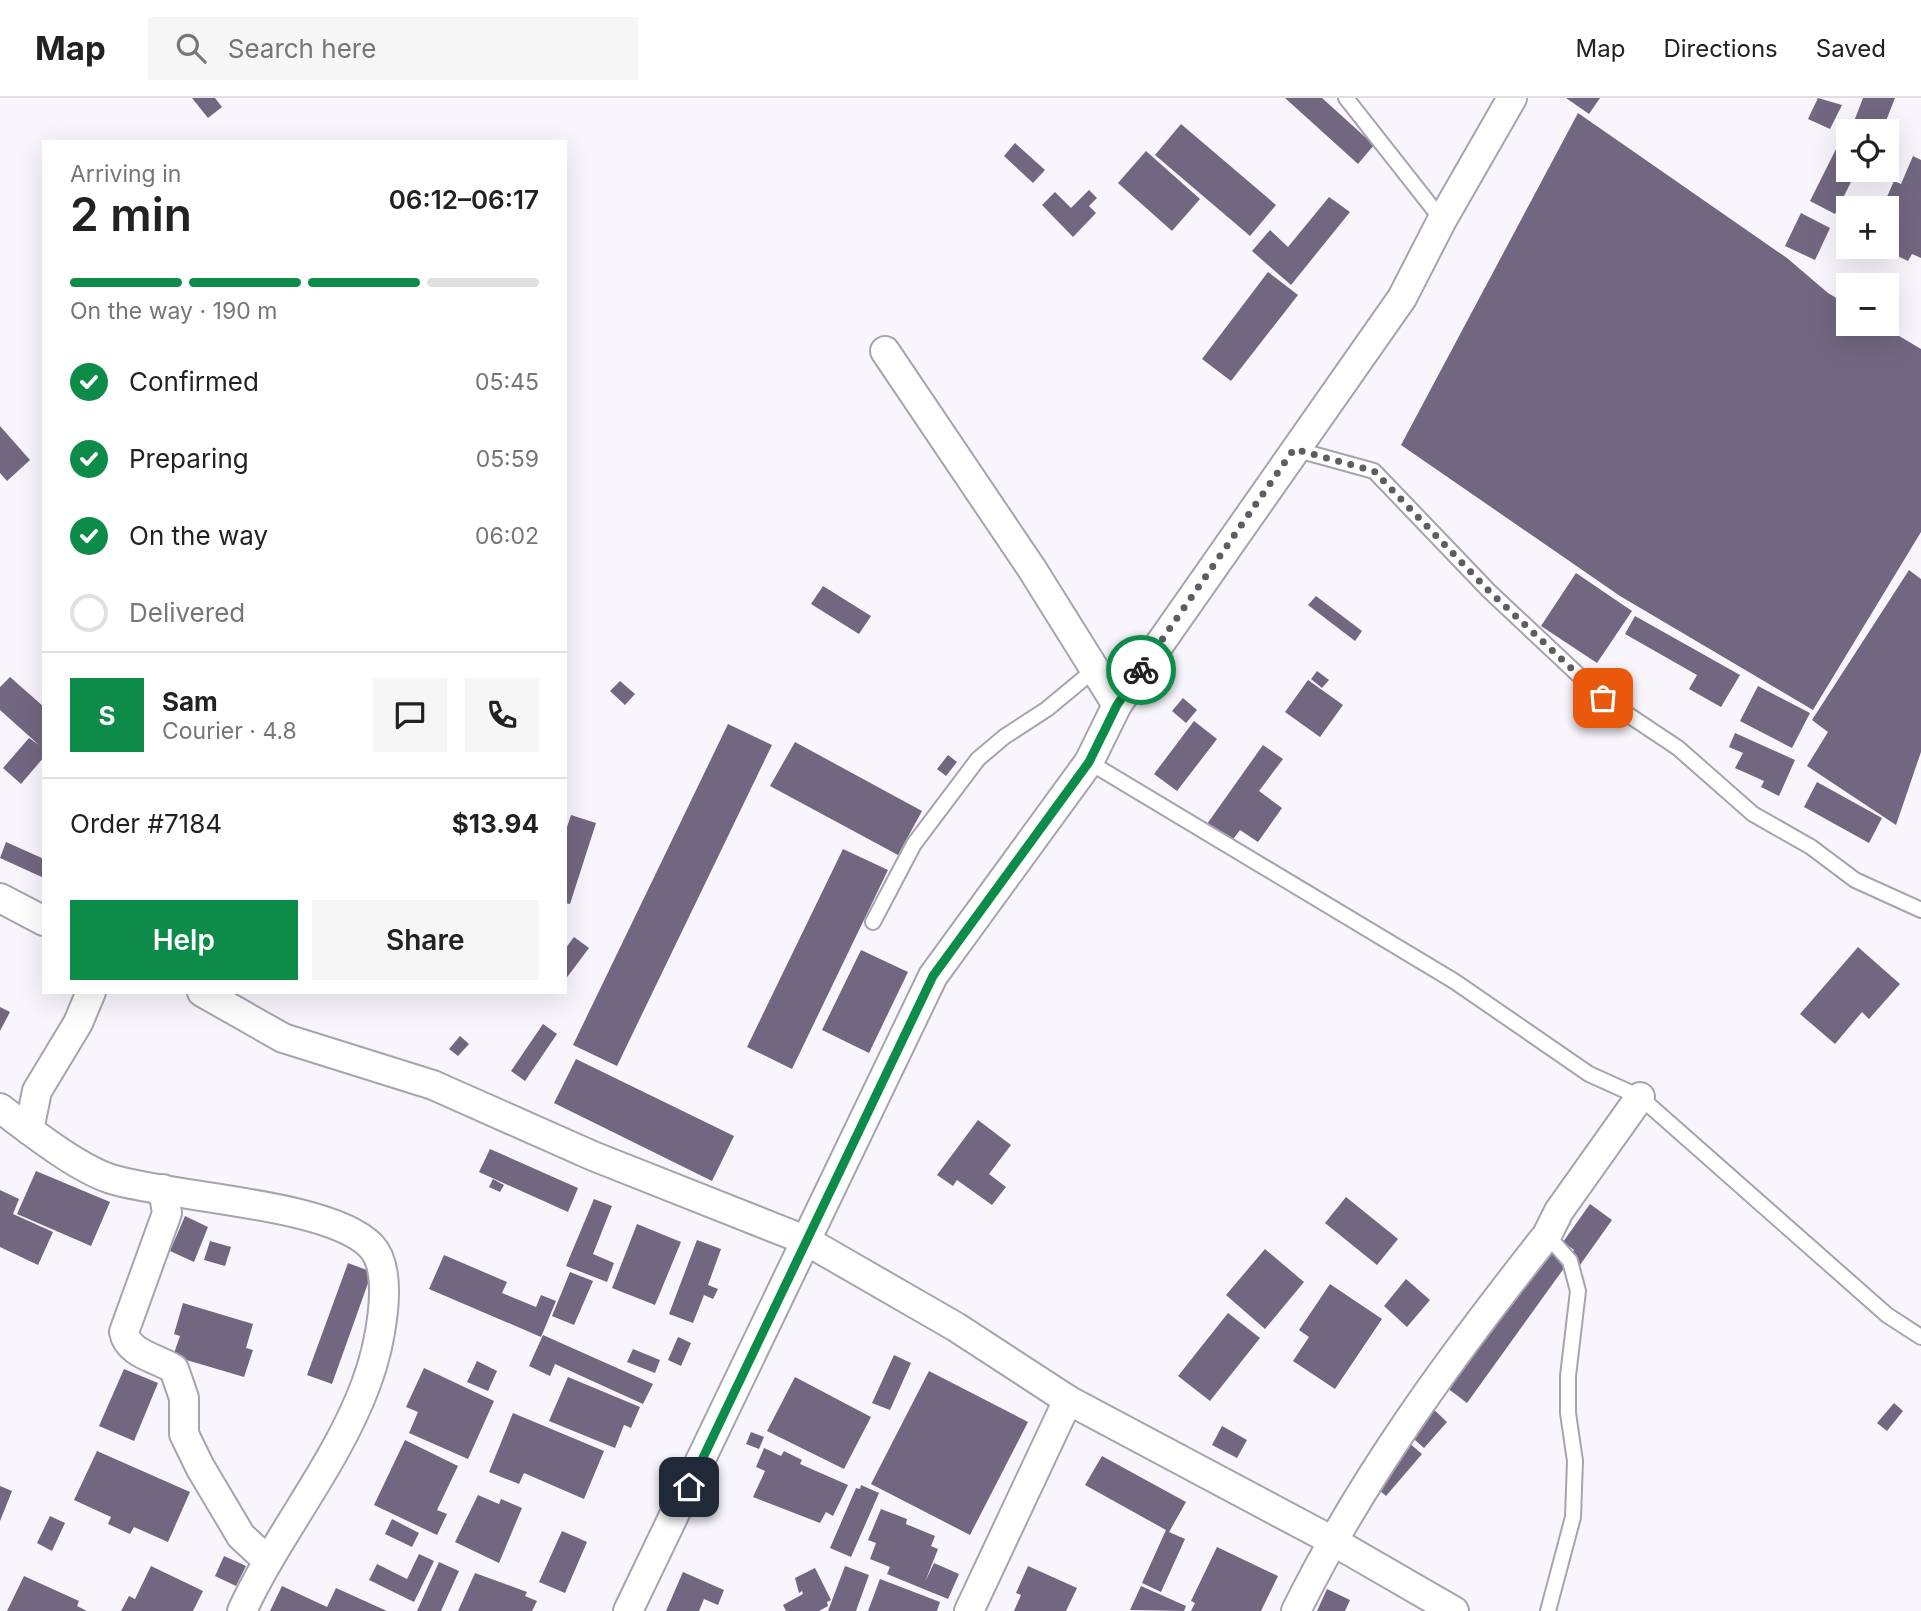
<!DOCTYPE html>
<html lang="en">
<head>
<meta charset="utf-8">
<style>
	:root { --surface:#fff; --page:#f6f6f6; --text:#222; --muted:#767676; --line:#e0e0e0; --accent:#0d8c49 }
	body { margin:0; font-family:Inter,sans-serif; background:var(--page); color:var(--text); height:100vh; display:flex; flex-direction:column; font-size:26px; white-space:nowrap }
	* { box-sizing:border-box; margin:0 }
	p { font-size:23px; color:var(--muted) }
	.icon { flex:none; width:38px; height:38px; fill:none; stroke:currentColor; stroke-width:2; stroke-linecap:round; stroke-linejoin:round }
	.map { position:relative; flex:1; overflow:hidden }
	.side { position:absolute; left:42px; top:42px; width:525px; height:854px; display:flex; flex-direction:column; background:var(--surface); border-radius:0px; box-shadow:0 7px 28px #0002 }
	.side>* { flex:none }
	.controls { position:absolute; left:1836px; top:21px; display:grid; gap:14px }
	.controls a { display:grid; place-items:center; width:63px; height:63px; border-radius:0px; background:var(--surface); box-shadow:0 7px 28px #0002; font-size:35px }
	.pin { position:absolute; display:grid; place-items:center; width:60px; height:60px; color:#fff; margin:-30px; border-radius:14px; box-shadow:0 4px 10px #0006 }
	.courier { position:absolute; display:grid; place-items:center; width:70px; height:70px; margin:-35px; border:5px solid #0d8c49; border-radius:50%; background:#fff; color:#222; box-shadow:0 2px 9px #0007 }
	.summary em { font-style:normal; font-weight:600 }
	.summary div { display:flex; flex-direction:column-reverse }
	.summary { display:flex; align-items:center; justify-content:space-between; height:119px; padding:0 28px }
	h1 { font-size:46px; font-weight:600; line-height:52px }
	.bar { display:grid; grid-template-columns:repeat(4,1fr); gap:10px 7px; align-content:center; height:84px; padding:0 28px }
	.bar i { height:9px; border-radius:5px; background:var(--line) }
	.bar .selected { background:var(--accent) }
	.bar p { grid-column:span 4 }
	.line { display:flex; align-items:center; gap:18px; padding:0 28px; border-top:2px solid var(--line) }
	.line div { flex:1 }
	.round { display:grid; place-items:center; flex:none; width:74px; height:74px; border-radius:0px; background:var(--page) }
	ol { padding:0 28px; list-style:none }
	li { display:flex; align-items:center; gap:21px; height:77px }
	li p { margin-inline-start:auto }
	li .icon { padding:7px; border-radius:50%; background:var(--accent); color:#fff; stroke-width:4 }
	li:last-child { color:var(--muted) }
	li i { width:38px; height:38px; border:4px solid var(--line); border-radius:50% }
	.cta { display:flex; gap:14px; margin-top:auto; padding:14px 28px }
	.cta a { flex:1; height:80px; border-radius:0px; background:var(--accent); color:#fff; font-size:28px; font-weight:600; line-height:80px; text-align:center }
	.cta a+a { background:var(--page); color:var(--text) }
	header { display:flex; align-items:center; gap:42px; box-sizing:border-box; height:98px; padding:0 35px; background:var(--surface); border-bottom:2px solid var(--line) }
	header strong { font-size:33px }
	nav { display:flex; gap:38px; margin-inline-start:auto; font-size:24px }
	.search { width:490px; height:63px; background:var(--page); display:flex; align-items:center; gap:18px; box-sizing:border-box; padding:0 24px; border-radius:0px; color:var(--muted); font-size:26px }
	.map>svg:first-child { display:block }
	.building { fill:#716780 }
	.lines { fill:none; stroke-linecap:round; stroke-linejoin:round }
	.lane-casing { stroke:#a7a3af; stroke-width:18 }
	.street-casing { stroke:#a7a3af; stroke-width:32 }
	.lane { stroke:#fff; stroke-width:14 }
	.street { stroke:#fff; stroke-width:28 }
	.done { stroke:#5f5d62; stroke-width:7; stroke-dasharray:0 12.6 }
	.route { stroke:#0d8c49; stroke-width:9 }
</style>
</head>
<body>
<header>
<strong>Map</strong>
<div class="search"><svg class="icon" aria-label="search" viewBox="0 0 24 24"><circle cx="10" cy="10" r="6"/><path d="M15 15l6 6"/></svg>Search here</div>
<nav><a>Map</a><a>Directions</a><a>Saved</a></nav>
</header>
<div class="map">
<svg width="1921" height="1513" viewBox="0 0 1921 1513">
	<rect width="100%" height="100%" fill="#f8f5fd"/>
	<!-- building -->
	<g class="building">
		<path d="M192,0h23l7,9 -14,11z"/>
		<path d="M1285,0h37l52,47 -16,19z"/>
		<path d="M1566,0h34l-11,16z"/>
		<path d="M1818,0l24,7 -12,24 -22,-10z"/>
		<path d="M1863,0h32l-13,33h-12l-17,-7z"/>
		<path d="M1578,15l209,145 41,35 20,12v19h31l42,25v183l-108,178 -193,-114 -219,-151z"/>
		<path d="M1181,26l95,81 -26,31 -95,-81z"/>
		<path d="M1840,43l8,4v25h9l-22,44 -25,-13z"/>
		<path d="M1015,45l30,27 -12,13 -29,-27z"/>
		<path d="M1146,53l54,48 -28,32 -54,-48z"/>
		<path d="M1913,58l8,4v98l-9,-4 -4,7 -25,-12 11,-24 -8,-3v-14h-4l12,-27 7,3z"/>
		<path d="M1089,92l8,8 -8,8 7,7 -23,24 -31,-32 13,-13 16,16z"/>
		<path d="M1329,99l21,15 -59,73 -39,-34 18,-21 18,17z"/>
		<path d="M1801,115l29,15 -15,32 -30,-14z"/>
		<path d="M1268,174l30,23 -67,86 -29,-22z"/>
		<path d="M0,328l30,34 -23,21 -7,-8z"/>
		<path d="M1909,472l12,9v173l-25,73 -89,-59 21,-34 -16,-12z"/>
		<path d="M1576,475l56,38 -35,52 -56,-37z"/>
		<path d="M823,488l48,30 -12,18 -48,-30z"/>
		<path d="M1316,498l46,35 -7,10 -47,-36z"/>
		<path d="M1635,518l105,59 -19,32 -32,-18 8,-14 -72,-41z"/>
		<path d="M1317,573l12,9 -7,8 -11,-9z"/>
		<path d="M10,579l34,30v50l-23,27 -18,-16 26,-30 10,7 -39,-35v-23z"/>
		<path d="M1308,582l35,25 -23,32 -35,-25z"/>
		<path d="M620,583l15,13 -10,11 -15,-14z"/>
		<path d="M1758,588l52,27 -18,35 -52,-27z"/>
		<path d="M1183,600l14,12 -11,13 -14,-12z"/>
		<path d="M1194,623l23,18 -40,52 -23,-17z"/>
		<path d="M728,626l44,21 -155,321 -44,-21z"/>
		<path d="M1735,635l60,27 -16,36 -18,-9 3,-6 -29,-13 8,-15 -14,-6z"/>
		<path d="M795,644l127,69 -24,44 -128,-69z"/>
		<path d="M1263,647l20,14 -24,32 23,17 -24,34 -18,-12 -9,12 -24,-18z"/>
		<path d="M948,657l9,7 -11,14 -9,-7z"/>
		<path d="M1817,684l65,36 -13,25 -65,-36z"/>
		<path d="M571,717l25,8 -26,81 -5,-1v-70z"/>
		<path d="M6,744l38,17v19l-44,-20z"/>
		<path d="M843,751l45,21 -96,199 -45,-22z"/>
		<path d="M574,839l15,11 -24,32v-31z"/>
		<path d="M1858,849l42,37 -31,35 -7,-7 -27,32 -35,-30z"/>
		<path d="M861,852l47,22 -39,81 -47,-23z"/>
		<path d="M0,909l10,5 -10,19z"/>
		<path d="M543,926l14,10 -32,47 -14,-10z"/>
		<path d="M460,938l9,8 -11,12 -9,-7z"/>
		<path d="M576,961l158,77 -22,45 -158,-78z"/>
		<path d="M978,1022l33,25 -22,29 17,13 -14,18 -35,-25 -4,6 -16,-11z"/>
		<path d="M490,1051l88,39 -10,24 -89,-40z"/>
		<path d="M36,1073l74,31 -19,44 -74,-32z"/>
		<path d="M493,1081l11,6 -4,7 -11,-5z"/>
		<path d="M0,1092l19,9 -6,15 40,18 -15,33 -38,-18z"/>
		<path d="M1346,1099l52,42 -21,26 -52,-42z"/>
		<path d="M594,1101l18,7 -19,48 21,9 -7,19 -41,-16z"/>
		<path d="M1590,1106l22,16 -32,45 -12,-8 6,-7 -11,-8z"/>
		<path d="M185,1118l23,11 -14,35 -24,-11z"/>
		<path d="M637,1126l44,18 -26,63 -43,-17z"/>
		<path d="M697,1142l24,9 -13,36 10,4 -5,10 -9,-4 -11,28 -24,-9z"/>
		<path d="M210,1143l21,6 -6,19 -21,-6z"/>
		<path d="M1547,1150l20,16 -100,139 -25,-19z"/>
		<path d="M1265,1151l39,33 -39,47 -39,-34z"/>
		<path d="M444,1157l63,27 -5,11 34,14 5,-12 15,6 -15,36 -112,-48z"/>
		<path d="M348,1165l24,9 -40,112 -25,-9z"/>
		<path d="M570,1174l23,9 -19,44 -22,-9z"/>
		<path d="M1406,1181l24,21 -23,27 -23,-21z"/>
		<path d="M1330,1186l52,35 -47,70 -42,-28 16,-24 -10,-7z"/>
		<path d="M183,1205l70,21 -7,24 7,2 -9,27 -71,-21 7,-20 -6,-2z"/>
		<path d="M1228,1215l32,25 -50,63 -32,-25z"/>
		<path d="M543,1237l110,49 -10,20 -88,-40 -5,12 -21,-10z"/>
		<path d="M678,1239l13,6 -10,23 -13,-6z"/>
		<path d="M633,1251l27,11 -5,13 -28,-11z"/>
		<path d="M894,1257l17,8 -21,47 -18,-7z"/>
		<path d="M477,1263l20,10 -9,20 -21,-9z"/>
		<path d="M424,1270l70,33 -26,58 -59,-26 9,-21 -12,-5z"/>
		<path d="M124,1271l34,14 -24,58 -35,-15z"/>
		<path d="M929,1273l99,51 -58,113 -99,-51z"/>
		<path d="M568,1279l72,30 -9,21 -7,-3 -9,23 -66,-27z"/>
		<path d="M795,1279l76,40 -27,52 -77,-38z"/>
		<path d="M1894,1305l9,8 -16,20 -10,-8z"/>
		<path d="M1430,1308l17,16 -23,26 -17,-15z"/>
		<path d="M513,1315l91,38 -20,48 -60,-26 -5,11 -30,-12z"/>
		<path d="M1222,1328l25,14 -10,18 -25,-13z"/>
		<path d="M751,1334l13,5 -5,12 -13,-5z"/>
		<path d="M405,1342l53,26 -21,44 10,4 -10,21 -63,-30z"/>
		<path d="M1408,1344l14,12 -36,42 -15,-13z"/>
		<path d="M764,1350l17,8 3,-5 18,9 -2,4 48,21 -15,31 -7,-4 -6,11 -67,-26 12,-26 -9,-4z"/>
		<path d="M97,1353l93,41 -22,50 -34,-15 -4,7 -22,-10 3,-7 -37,-17z"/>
		<path d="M1102,1358l84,46 -17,30 16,7 -24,53 -19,-9 24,-53 -81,-45z"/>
		<path d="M861,1387l18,8 -28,64 -21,-9 26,-60 4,1z"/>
		<path d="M0,1388l12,5 -12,30z"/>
		<path d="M478,1397l21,9 2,-5 21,9 -23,55 -44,-21z"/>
		<path d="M881,1411l26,10 -1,5 29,12 -4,10 7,3 -13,33 9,-19 25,11 -11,25 -61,-25 3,-7 -20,-8 6,-16 -8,-3z"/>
		<path d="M50,1418l15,7 -13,28 -15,-8z"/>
		<path d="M392,1421l27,14 -7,14 -27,-13z"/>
		<path d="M562,1433l25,11 -22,51 -26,-11z"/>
		<path d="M1217,1449l61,29 -17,35h-70l4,-8 -4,-2z"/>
		<path d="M419,1456l15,7 -20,41 -45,-22 8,-16 30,15z"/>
		<path d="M224,1458l22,10 -10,20 -21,-10z"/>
		<path d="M439,1464l20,9 -18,40h-24z"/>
		<path d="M151,1468l52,25 -10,20h-72l8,-15 6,3z"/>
		<path d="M845,1468l24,9 -13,36h-28z"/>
		<path d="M1028,1468l49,22 -11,23h-52l7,-16 -5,-2z"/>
		<path d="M815,1470l16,32 -4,2 1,4 -9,5h-33l-3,-6 20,-11 -1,-3 -3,2 -4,-15z"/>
		<path d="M683,1474l41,18 -6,15 -14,-6 -5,12h-33z"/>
		<path d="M475,1475l52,19 -2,4 12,5 -5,10h-74z"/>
		<path d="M24,1478l55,25 -2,5 10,5h-80z"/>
		<path d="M880,1481l60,23 -3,9h-69z"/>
		<path d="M282,1488l45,21 9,-19 51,23h-117z"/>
		<path d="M1141,1488l45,20 -2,5 -54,-1z"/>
		<path d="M1327,1491l23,11 -5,11h-28z"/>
	</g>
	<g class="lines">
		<!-- lane casing -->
		<g class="lane-casing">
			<g id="lane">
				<path d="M1346,0l96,122"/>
				<path d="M1294,351l80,22 115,120 114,107 75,50 75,66 58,33 44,33 66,30"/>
				<path d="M1089,664l365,219 135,93 51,23 247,218 34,22"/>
				<path d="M873,824l41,-78 64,-85 26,-22 43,-28 47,-39"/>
				<path d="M1547,1137l23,26 8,30 -10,85v37l7,48 -2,56 -25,94"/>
			</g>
		</g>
		<!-- street casing -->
		<g class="street-casing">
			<g id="street">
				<path d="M885,253l147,218 85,136"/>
				<path d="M0,800l44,23"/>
				<path d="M202,894l81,46 150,47 160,71 212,84 151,87 112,73 263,140 123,71"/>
				<path d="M0,1010c29,22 77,60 111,71 61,19 219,24 260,67 26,27 7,106 -5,138 -30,81 -88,149 -124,227"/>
				<path d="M29,1032l8,-39 41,-68 13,-31"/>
				<path d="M163,1091l4,24 -43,119c4,22 33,26 50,37l10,29v36l16,33 41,69 27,25"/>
				<path d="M628,1513l305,-635 156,-214 28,-57 285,-407 40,-78 70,-122"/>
				<path d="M969,1513l99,-211"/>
				<path d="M1296,1513c67,-136 157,-257 251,-376l12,-24 81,-114"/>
			</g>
		</g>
		<!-- lane -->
		<use href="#lane" class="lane"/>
		<!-- street -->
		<use href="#street" class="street"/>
	</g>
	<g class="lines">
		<!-- done -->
		<path class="done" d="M1141,572l153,-221 80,22 115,120 114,107"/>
		<!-- route -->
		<path class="route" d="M689,1389l244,-511 156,-214 28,-57 24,-35"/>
	</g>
</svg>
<div class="controls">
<a><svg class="icon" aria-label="locate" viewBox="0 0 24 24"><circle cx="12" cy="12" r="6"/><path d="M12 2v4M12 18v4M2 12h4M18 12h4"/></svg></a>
<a>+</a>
<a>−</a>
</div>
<div class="pin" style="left:1603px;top:600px;background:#ea580c"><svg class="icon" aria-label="bag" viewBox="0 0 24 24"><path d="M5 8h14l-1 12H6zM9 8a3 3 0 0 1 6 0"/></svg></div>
<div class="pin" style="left:689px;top:1389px;background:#1f2937"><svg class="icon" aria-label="home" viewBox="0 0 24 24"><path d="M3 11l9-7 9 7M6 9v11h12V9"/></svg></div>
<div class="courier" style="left:1141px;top:572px"><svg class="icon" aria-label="bike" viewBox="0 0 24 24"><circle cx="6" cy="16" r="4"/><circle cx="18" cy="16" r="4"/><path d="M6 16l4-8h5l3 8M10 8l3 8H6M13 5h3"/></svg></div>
<section class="side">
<div class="summary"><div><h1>2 min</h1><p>Arriving in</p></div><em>06:12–06:17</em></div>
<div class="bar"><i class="selected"></i><i class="selected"></i><i class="selected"></i><i></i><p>On the way · 190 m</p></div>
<ol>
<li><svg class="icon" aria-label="check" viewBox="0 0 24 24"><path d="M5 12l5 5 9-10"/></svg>Confirmed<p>05:45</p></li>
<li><svg class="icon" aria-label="check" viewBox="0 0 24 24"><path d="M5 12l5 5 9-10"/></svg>Preparing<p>05:59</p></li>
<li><svg class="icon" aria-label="check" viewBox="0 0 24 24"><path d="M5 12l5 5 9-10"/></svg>On the way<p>06:02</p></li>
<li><i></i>Delivered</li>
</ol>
<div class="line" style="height:126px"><b class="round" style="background:var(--accent);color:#fff">S</b><div><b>Sam</b><p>Courier · 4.8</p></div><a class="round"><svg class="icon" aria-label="chat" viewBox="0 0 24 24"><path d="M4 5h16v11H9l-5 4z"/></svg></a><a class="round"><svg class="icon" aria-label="phone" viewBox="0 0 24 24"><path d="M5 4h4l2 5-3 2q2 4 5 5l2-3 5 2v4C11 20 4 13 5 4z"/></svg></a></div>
<div class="line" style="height:91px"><div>Order #7184</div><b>$13.94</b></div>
<div class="cta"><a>Help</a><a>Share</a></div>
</section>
</div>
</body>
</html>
